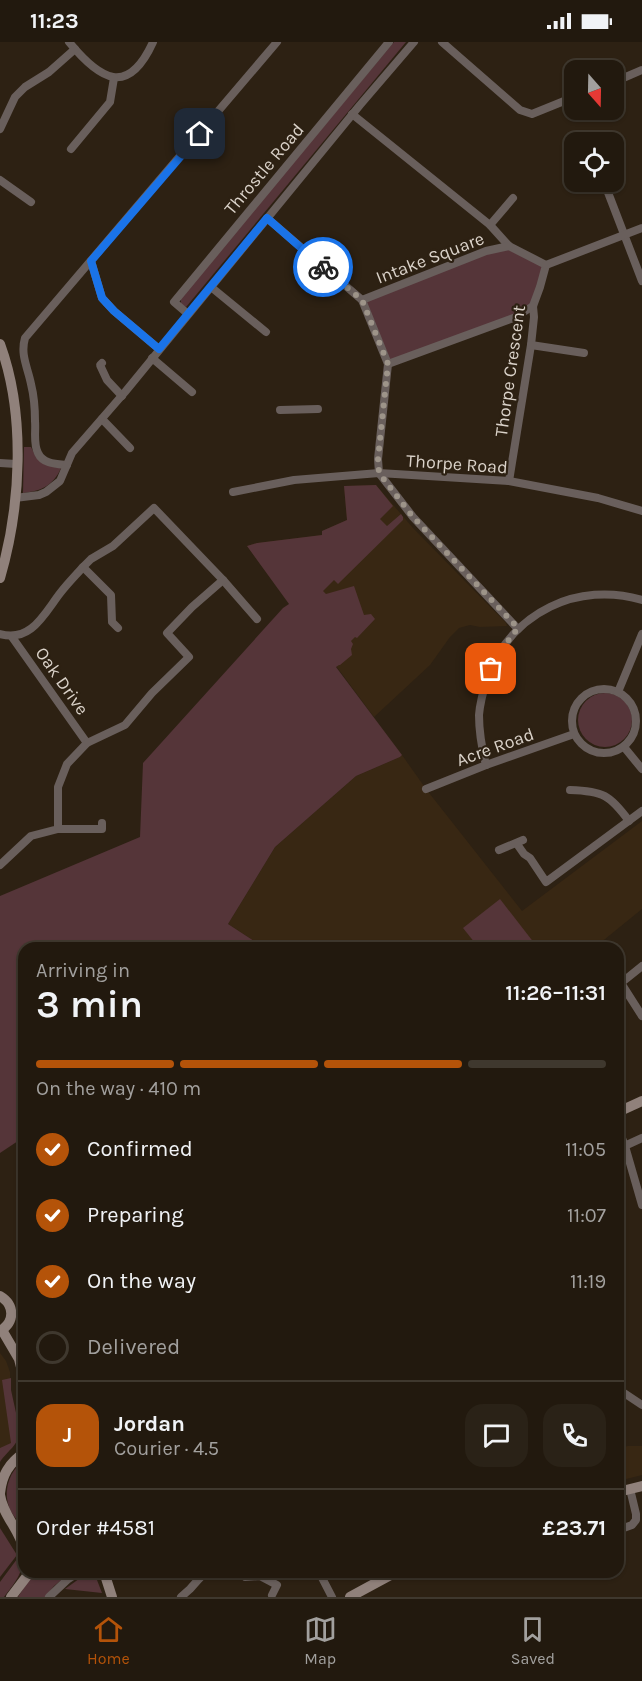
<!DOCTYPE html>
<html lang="en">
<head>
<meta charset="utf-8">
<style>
	:root { --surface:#22190e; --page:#2a2217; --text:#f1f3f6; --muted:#a2a09e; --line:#3f382e; --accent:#b45309 }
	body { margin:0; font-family:Karla,sans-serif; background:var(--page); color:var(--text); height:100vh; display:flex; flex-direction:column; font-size:22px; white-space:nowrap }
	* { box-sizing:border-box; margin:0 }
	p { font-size:20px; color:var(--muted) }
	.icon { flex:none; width:33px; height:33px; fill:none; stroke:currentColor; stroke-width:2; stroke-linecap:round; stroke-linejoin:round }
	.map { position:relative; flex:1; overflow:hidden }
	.side { position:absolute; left:18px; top:900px; width:606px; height:636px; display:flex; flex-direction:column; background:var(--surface); border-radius:18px; box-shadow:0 2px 4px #0004,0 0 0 2px var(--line) }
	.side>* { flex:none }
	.needle { width:39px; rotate:160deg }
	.tools { position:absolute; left:564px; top:18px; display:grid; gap:12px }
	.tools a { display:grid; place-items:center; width:60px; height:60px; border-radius:12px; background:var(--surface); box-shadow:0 2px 4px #0004,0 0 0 2px var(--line); font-size:30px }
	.pin { position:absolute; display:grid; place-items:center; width:51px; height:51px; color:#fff; margin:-26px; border-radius:12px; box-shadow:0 3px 9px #0006 }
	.courier { position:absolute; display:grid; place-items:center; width:60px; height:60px; margin:-30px; border:4px solid #1a73e8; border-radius:50%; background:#fff; color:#222; box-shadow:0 2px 8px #0007 }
	.summary em { font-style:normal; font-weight:600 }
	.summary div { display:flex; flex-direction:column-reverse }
	.summary { display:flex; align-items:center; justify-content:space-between; height:102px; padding:0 18px }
	h1 { font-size:39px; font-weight:600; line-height:45px }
	.bar { display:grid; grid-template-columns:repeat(4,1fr); gap:9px 6px; align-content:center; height:72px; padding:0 18px }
	.bar i { height:8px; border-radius:4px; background:var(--line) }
	.bar .on { background:var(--accent) }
	.bar p { grid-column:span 4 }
	.line { display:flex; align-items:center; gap:15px; padding:0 18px; border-top:2px solid var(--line) }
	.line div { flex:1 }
	.round { display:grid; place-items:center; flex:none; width:63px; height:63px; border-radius:18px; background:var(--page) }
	ol { padding:0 18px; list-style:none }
	li { display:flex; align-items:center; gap:18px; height:66px }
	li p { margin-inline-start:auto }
	li .icon { padding:6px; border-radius:50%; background:var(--accent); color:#fff; stroke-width:4 }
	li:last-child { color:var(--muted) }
	li i { width:33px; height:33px; border:3px solid var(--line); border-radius:50% }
	.status { display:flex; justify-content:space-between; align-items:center; height:42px; padding:0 30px; background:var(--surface); direction:ltr }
	.status svg { height:16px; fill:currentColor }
	.dock { display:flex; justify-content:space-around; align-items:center; height:84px; border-top:2px solid var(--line); background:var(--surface); font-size:16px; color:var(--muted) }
	.dock a { display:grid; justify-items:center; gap:3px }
	.dock .on { color:var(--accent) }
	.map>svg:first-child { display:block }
	.built { fill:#382713 }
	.green { fill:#553539 }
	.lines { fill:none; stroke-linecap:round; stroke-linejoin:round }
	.street { stroke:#695f5c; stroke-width:8 }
	.secondary { stroke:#90817b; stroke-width:10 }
	.done { stroke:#9d9489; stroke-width:6; stroke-dasharray:0 10.8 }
	.route { stroke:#1a73e8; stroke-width:8 }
	.labels { text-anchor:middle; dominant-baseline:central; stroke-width:4.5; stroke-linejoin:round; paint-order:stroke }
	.street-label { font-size:18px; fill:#dad2c9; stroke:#2d2113 }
</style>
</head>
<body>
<div class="status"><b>11:23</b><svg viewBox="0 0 49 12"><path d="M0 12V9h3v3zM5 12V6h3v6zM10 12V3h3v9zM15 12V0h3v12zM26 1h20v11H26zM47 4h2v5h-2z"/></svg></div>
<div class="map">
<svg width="642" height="1555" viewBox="0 0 642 1555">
	<rect width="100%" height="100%" fill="#2d2113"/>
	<!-- built -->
	<g class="built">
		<path d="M376,443l37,43 93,95 1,3 -27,1 -10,-2 -11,3 -9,9 -20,28 -56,52 -127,-171 10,-3 65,-8v-4l25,-11 -3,-34z"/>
		<path d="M402,713l24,34 96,122 120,-90v88l-48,39h-329l-37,-24 47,-77 81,-71 44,-19z"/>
		<path d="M0,1311l6,8 4,11v21l4,52 -14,15z"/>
		<path d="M628,1404h14v29l-24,6v-33z"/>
	</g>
	<!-- green -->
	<g class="green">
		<path d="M394,0h12l-220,265 -5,-3v-7z"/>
		<path d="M509,204l37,19 -13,41 -17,11 -128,47 -26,-64z"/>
		<path d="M24,405h7c8,17 12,18 30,21 -8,18 -20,23 -38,25z"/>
		<path d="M376,443l17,21 -13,13 7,7 14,-12 2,3v3l-65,64 -4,-4 -11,11 3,3 28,-8 10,29 7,-1 4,5 -18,19 -2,-1 -4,4 2,3 -2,5 1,6 -12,10h-1l-3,2 66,88 -2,2 -44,19 -81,71 -47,77 37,24h-241v189l-24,16v-257l140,-59 3,-74 140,-155 6,-4 -42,-58 10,-3 65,-8v-4l25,-11 -3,-34z"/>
		<circle cx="605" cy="678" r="27"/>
		<path d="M500,857l38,49h-59l-16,-20z"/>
		<path d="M11,1336v12l9,41c-2,15 -12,19 -20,31v-14l11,-5 -9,-63z"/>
		<path d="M24,1418v66c-24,-17 -22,-49 0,-66z"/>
		<path d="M0,1486l17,27 -17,22z"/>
		<path d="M20,1513l2,1c3,16 -9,29 -18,41h-4v-15z"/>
		<path d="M34,1530h37l-17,14 -9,11h-27z"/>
		<path d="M83,1534l14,4 5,13 -37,-4z"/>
	</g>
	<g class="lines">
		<!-- street -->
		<g class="street">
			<path d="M69,0c31,38 59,55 84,0"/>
			<path d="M442,0l78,68 12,4 42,-17"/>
			<path d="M614,40l28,-12"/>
			<path d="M352,72l138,111 19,21 37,19 -6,22 -7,19 1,11 -3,28 -22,136"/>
			<path d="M0,87l15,-32 10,-10 24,-15 26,-23"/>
			<path d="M71,107l39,-47 4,-24"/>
			<path d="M0,138l31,22"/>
			<path d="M604,140l38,99"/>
			<path d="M267,176l95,82 26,64 -10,95 1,14"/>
			<path d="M490,183l23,-27"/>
			<path d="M91,219l11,37 12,13 45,38"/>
			<path d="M546,223l96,-37"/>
			<path d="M211,245l55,45"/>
			<path d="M362,258l124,-49 23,-5"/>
			<path d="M188,272l-14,-12 215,-260"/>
			<path d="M531,303l53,8"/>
			<path d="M152,316l40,34"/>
			<path d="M102,321l-2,2 7,15 15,16"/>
			<path d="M388,322l128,-47 17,-11"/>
			<path d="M280,368l38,-1"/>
			<path d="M102,377l28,29"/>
			<path d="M0,421l16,1"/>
			<path d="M67,423c-11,-1 -24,-1 -29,-12 -5,-9 -2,-22 -3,-32 0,-13 -1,-25 -4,-37 -3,-16 -11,-29 -6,-46l252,-296"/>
			<path d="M379,431l34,44 105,112"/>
			<path d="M233,450l61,-12 85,-7 130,8 89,17 44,13"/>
			<path d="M15,456l24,-3 7,-3 14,-11 12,-28 53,-61 235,-287 54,-63"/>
			<path d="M83,525l28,28 1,27 6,6"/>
			<path d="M0,592c32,9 45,-22 61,-42 7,-9 15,-17 22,-25l8,-8 22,-13 41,-38 69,72 34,39"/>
			<path d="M12,595l75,106"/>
			<circle cx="604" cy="679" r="32"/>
			<path d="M618,650l24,-58"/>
			<path d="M624,705l18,22"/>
			<path d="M486,723c-4,-16 -7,-33 -7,-50 1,-13 5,-27 9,-40 25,-63 90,-94 154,-75"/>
			<path d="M426,747l60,-24 88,-31"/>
			<path d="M570,748c33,1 40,5 59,31"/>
			<path d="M58,787h44v-6"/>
			<path d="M517,802l7,10 6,4 16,24 96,-71"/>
			<path d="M499,808l24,-10"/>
			<path d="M0,823l31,-29 27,-7v-42l9,-23 20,-21 38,-18 27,-32 37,-36 -22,-24 25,-26 31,-27"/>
			<path d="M642,924l-21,17 21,33"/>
			<path d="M618,1086l7,18 17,59"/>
			<path d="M618,1107l24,-11"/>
			<path d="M618,1347l24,16"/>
			<path d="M618,1488l14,-5 4,-5v-6l-6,-25"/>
			<path d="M193,1530l7,6"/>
			<path d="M240,1530l5,5 15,-1 17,9 -5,10"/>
			<path d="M319,1530l13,25"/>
			<path d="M49,1555l18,-17 12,-8"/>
			<path d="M181,1555l9,-8 15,-17"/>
		</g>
		<!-- secondary -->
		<g class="secondary">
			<path d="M0,302c26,71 21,162 0,234"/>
			<path d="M618,1070l24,-11"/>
			<path d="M0,1254c15,9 15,26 0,35"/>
			<path d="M2,1288l17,29 5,20"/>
			<path d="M618,1450l24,-6"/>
			<path d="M0,1451c2,-18 9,-30 24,-40"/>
			<path d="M0,1453c3,21 20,35 24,55"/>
			<path d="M104,1530l8,25"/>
			<path d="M11,1555l19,-25"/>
			<path d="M350,1555l46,-25"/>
		</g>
	</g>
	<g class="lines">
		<!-- done -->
		<path class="done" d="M323,225l39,33 26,64 -10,95 1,14 34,44 105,111 -20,26 -7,15"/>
		<!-- route -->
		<path class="route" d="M200,92l-109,127 11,37 12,13 45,38 108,-131 56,49"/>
	</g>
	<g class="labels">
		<!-- street labels -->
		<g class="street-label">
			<text transform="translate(264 127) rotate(-50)">Throstle Road</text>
			<text transform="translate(430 216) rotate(-21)">Intake Square</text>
			<text transform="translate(510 329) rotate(-82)">Thorpe Crescent</text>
			<text transform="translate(457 422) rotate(4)">Thorpe Road</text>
			<text transform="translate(62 639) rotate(55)">Oak Drive</text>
			<text transform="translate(495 705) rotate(-20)">Acre Road</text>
		</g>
	</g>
</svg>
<div class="tools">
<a><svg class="needle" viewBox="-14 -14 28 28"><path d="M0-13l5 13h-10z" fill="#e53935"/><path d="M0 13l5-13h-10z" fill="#a2a09e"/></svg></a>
<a><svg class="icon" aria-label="locate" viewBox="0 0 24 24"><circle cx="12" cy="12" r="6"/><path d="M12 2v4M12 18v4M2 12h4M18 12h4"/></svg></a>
</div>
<div class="pin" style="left:491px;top:627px;background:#ea580c"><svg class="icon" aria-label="bag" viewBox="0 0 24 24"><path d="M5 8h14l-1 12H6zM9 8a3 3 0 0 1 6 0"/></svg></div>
<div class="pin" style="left:200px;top:92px;background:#1f2937"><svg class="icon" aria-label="home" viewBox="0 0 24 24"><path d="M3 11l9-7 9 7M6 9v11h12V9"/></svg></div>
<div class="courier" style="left:323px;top:225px"><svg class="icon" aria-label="bike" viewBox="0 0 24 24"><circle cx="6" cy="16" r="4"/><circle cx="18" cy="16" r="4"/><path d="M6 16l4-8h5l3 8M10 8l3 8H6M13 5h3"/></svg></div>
<section class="side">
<div class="summary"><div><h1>3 min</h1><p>Arriving in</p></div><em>11:26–11:31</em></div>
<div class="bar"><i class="on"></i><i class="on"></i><i class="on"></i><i></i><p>On the way · 410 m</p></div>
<ol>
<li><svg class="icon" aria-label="check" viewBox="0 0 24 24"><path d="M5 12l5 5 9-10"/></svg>Confirmed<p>11:05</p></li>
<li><svg class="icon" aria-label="check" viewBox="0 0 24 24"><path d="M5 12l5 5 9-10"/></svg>Preparing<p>11:07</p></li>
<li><svg class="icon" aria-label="check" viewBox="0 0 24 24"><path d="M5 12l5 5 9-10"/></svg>On the way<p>11:19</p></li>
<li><i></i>Delivered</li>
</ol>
<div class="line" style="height:108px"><b class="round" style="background:var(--accent);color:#fff">J</b><div><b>Jordan</b><p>Courier · 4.5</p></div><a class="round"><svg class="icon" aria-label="chat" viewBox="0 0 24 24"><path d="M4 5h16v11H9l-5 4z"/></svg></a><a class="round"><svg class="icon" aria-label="phone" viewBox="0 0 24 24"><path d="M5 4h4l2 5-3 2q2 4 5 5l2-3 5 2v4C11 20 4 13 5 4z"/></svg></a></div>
<div class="line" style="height:78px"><div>Order #4581</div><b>£23.71</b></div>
</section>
</div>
<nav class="dock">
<a class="on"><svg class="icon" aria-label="home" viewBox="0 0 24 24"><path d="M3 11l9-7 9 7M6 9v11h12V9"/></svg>Home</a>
<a><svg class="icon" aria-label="map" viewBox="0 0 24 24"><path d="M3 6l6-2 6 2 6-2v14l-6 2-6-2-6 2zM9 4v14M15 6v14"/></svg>Map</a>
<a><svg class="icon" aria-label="saved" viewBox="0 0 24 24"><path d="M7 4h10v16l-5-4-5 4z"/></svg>Saved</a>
</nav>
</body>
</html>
